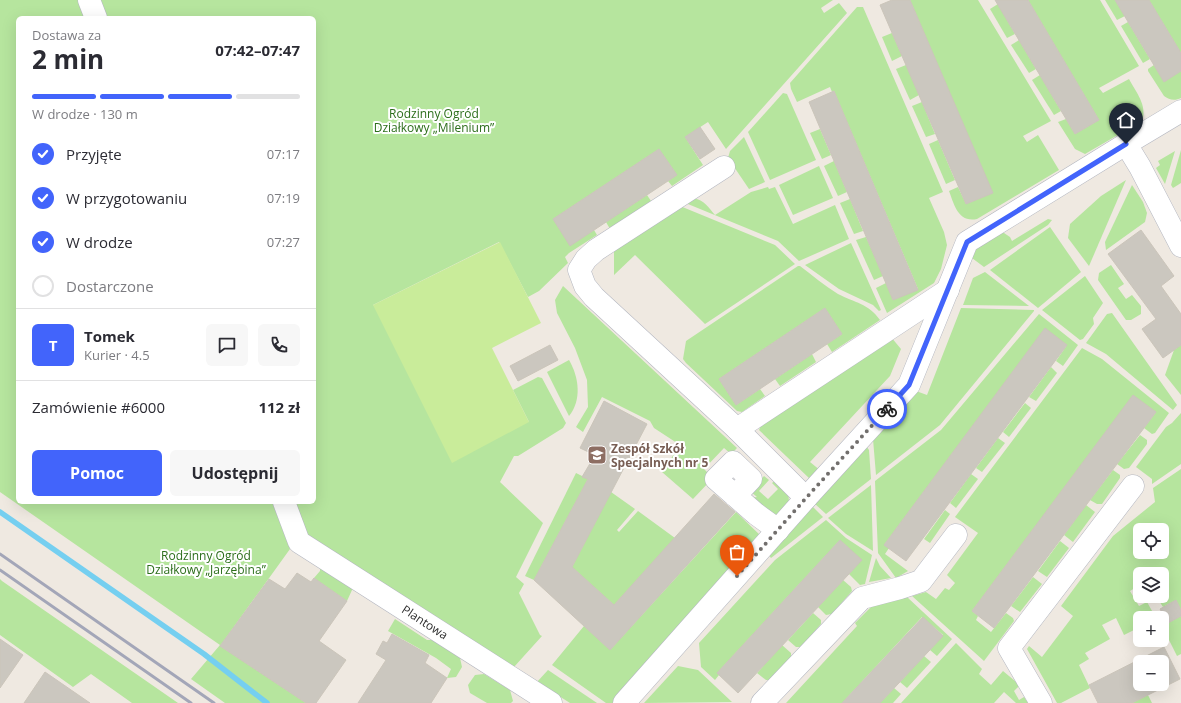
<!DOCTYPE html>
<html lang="pl">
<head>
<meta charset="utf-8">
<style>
	:root { --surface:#fff; --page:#f7f7f7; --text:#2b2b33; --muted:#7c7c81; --line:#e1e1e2; --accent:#4264fb }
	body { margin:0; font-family:"Open Sans",sans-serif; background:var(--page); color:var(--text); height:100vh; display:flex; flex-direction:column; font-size:15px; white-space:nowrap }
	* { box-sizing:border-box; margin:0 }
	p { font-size:13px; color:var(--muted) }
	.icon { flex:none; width:22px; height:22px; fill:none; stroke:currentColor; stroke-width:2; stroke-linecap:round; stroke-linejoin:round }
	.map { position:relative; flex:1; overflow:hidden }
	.panel { position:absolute; left:16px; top:16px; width:300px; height:488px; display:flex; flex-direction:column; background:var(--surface); border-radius:6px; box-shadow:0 4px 16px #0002 }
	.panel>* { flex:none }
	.fabs { position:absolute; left:1133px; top:523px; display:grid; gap:8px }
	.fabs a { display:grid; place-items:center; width:36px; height:36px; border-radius:6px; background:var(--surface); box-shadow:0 4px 16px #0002; font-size:20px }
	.pin { position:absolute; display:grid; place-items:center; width:34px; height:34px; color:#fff; margin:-41px -17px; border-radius:50% 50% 50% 0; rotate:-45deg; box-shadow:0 0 4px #0007 }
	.pin .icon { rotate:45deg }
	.courier { position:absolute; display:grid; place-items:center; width:40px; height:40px; margin:-20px; border:3px solid #4264fb; border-radius:50%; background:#fff; color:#222; box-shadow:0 1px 5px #0007 }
	.head em { font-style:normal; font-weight:700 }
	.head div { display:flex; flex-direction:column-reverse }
	.head { display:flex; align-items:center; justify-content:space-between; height:68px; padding:0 16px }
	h1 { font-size:26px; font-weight:700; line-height:30px }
	.bar { display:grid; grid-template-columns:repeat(4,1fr); gap:6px 4px; align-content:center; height:48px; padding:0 16px }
	.bar i { height:5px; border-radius:3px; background:var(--line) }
	.bar .active { background:var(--accent) }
	.bar p { grid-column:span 4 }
	.line { display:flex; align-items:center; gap:10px; padding:0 16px; border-top:1px solid var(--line) }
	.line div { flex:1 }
	.round { display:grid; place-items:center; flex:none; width:42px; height:42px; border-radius:6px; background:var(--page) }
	ol { padding:0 16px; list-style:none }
	li { display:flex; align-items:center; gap:12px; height:44px }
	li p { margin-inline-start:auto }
	li .icon { padding:4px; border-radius:50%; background:var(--accent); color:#fff; stroke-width:4 }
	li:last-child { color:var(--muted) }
	li i { width:22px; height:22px; border:2px solid var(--line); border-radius:50% }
	.primary-button { display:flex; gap:8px; margin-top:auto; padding:8px 16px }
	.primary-button a { flex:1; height:46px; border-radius:6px; background:var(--accent); color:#fff; font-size:16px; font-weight:700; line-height:46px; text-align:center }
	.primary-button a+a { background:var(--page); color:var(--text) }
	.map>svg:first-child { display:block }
	.green { fill:#b6e59e; fill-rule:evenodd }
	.pitch { fill:#c9ec9a }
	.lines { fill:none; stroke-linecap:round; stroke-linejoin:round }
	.stream { stroke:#75cff0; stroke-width:5.5 }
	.building { fill:#cbc7bf; stroke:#cbc5ba; fill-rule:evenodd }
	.minor-casing { stroke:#b4b7c1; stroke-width:23 }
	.minor { stroke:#fff; stroke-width:22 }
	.rail { stroke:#a3a6b8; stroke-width:3 }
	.done { stroke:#726f6d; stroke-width:4; stroke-dasharray:0 7.2 }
	.route { stroke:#4264fb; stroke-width:5 }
	.labels { text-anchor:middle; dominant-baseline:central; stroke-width:4; stroke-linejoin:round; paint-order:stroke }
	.park-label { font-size:12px; fill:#2c6e1b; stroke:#fff }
	.education-label { font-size:12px; font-weight:bold; fill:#785e54; stroke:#fff; text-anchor:start }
	.street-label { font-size:12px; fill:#2e2e2e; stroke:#fff }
</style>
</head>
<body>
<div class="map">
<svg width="1181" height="703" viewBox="0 0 1181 703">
	<rect width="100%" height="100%" fill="#efe9e1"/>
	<!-- green -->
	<g class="green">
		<path d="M0,0h82l7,18h-71v484h254l18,47 -70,97 86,57h-81l-34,-24 29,-34 -220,-153z"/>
		<path d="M98,0h735l-12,8 3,5 15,-10 8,10 -121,136 -18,-27 -23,15 18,28 -31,21 -4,-5 9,-6 -18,-26 -106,70 17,26 24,-15 3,5 -28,18 -4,4 3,6 -29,28 -11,6 -29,-55 -126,63 156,117 -16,-32 25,-13 4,1 24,45 -3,5 -45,28h-4l-14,26 43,41 -27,54 8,7 -5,9 21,42 2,1 -28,31 -209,-134 -13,-31h22v-484h-209z"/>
		<path d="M910,0h68l73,121 -28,15 4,6 11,-7 21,35 -82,49c-19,4 -23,-15 -28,-28l9,-4 8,17 26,-11z"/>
		<path d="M1028,0h72l39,66 -40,22 4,5 26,-14c7,13 19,27 13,42l-57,33 -10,-5 -17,-27 8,-3 9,15 24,-14z"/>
		<path d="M1105,0h10l10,16 -8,4z"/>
		<path d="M1149,0h32v53z"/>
		<path d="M998,4l17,30 -8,4 -17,-29z"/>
		<path d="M857,7h6l80,185 -14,6 15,34 3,13 -6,24 -7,14 -47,30 -11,-25 10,-5 7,17 25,-11 -84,-198 -2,1 -2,-5 -33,15 -6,-13 -1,-6z"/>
		<path d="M1128,22l22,37 -7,4 -22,-37z"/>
		<path d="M892,33l10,23 -10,5 -10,-24z"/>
		<path d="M1019,40l17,29 -7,4 -18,-28z"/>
		<path d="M906,65l13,30 -9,5 -14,-31z"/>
		<path d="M1154,65l10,16 17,-10v27c-6,3 -12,2 -17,-2l-16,-25v-2z"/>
		<path d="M1040,75l21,36 -7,4 -22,-35z"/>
		<path d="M783,93l4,1 29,66 -46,20 -22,-48z"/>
		<path d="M922,102l13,32 -9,3 -14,-31z"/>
		<path d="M820,129l11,26 -9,4 -12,-26z"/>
		<path d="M744,137l21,45 -16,7 -21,-31 2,-7z"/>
		<path d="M938,140l17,40 -9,4 -17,-40z"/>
		<path d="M1181,150v33l-8,5 -2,-3z"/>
		<path d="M1175,151l-10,33 -9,-16 4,-3 -2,-4z"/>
		<path d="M834,161l13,31 -9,4 -14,-30z"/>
		<path d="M819,166l14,32 -40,17 -14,-30z"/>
		<path d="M1126,180l-37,86 -21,-28 2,-14 31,-28z"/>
		<path d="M1132,185l11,17 4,11 -2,9 -39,28 -1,-8z"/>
		<path d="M768,187l1,2 6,-2 18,37 42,-19 14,34 -50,22 -21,-20 -95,-39c2,-1 6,-3 9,-3 10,-2 17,9 23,16l36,-23z"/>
		<path d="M647,195l4,6 -41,28 -4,-7z"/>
		<path d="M850,199l13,32 -9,3 -14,-31z"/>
		<path d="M680,206l95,39 20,19 -90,60 -70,-69 -21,20v-26z"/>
		<path d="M1048,219l4,1 -4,5 -64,42 -12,-9 7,-18 22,-9 9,6 2,4z"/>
		<path d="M1050,227l31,45 -43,36 -48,-38z"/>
		<path d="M866,237l17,39 -9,4 -18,-40z"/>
		<path d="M851,243l30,67 -2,1 -6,-6 -34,-16 -34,-24z"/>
		<path d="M1111,265l13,19 -6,4 8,11 6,-4 9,11v8l-10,6h-5l-28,-40 1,-7z"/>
		<path d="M798,266h2c12,9 25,20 38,28 17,9 30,9 42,26l-48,32 -5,-8 15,-10 -17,-26 -106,71 17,26 24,-16 5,7 -23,16 -5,-1 -51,-48 -3,-4 3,-18z"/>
		<path d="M985,272l44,34 -66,-1 10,-27z"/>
		<path d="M1085,276l18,27 -10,15 1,6 -11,15 -3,1 -38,-30z"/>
		<path d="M563,286l174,162 -6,6 -7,-6 -20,21 6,6v6l-17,18 -31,-27 18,-27 -26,-17 -4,-7 -48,-24 -19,35 -7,-5 12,-20 -1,-27 -12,-32 -18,-35 -2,-13z"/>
		<path d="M961,308l73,2v1l-94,114 -64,50 -3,-36 43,-48 11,4z"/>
		<path d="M1112,313l65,92 -4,5 -67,-56 -20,-11 21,-29z"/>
		<path d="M1039,314l39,31 -15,21 -7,-5 11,-16 -22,-16 -161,216 5,3 -4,6 23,17 -12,7 -18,-25 -3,-72 66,-51z"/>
		<path d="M891,337l10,12 -11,27 -80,86 11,9 -11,8 -51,-49 4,-10z"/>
		<path d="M1181,345v50l-16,-20 9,-25z"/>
		<path d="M1082,348l20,11 67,54 -14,20 -3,1 -8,-6 12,-16 -23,-16 -161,215 6,5 -2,4 15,12 15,-19 7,5 1,3 -30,40 -72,-65 14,-4 10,7 9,-11 4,2 6,-7 -8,-8 31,-42 -23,-16z"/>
		<path d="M812,354l4,8 -36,24 -5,-7z"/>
		<path d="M569,360c10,17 13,40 0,56l-22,-44z"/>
		<path d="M1051,367l6,6 -21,28 -7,-4z"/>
		<path d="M1025,403l6,5 -22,29 -6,-5z"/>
		<path d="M1181,413v51l-29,20v-5l-16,-12 30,-40 6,-4z"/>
		<path d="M1140,435l7,5v4l-18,24 -5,1 -7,-5z"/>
		<path d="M998,438l7,5 -23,29 -6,-4z"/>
		<path d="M866,446l3,4 2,29 -45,35 -12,-11z"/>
		<path d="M1181,469v141l-5,-10 -13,7 -7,-11h6v-22h-22v11l-10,6 9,15 8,-4 9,16h-16v9l-16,8 -8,-17 -14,7 8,14 -25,14 4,6 -10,6 11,23 -29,15h-4l-30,-54 2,-3 13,11 31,-41 -12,-10 52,-70 42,-34 -2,-14zM1140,530h22v22h-22z"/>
		<path d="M1113,470l7,5v3l-18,26h-5l-7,-4z"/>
		<path d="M576,473l12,6 -54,101 -9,-4z"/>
		<path d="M971,474l7,5 -22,29 -6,-5z"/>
		<path d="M764,476l5,4 -10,11 9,8 10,-10 -6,-6 5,-4c9,11 15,15 10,29l-12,8 -27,-18 9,-1 -7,-6z"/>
		<path d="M871,485l2,66 -27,-17 -18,-16z"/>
		<path d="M611,492l24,17 -18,21 2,2 19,-21 37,27 -61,67 -42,-38z"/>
		<path d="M1086,505l9,7 -22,30 -9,-7z"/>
		<path d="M812,506l11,11 -52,41 -4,-5z"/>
		<path d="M945,510l5,4 -20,29 -6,-4z"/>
		<path d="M736,512l25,24 -146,167h-9l-54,-38 32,-39 26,24z"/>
		<path d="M826,520l20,18 26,17 -7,29 -5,1 -11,-11 12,-14 -21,-20 -123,133 2,2 -4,5 -14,-13 -2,-24 76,-83z"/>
		<path d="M1060,541l9,7 -22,29 -9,-6z"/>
		<path d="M876,558l4,8 11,12 -22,4z"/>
		<path d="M324,567l29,19 -1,4 -5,11 -33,-23 6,-7v-2z"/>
		<path d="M1033,577l9,7 -22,28 -9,-6z"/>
		<path d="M0,579l2,2 176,122h-46l-41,-29 -18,13 -73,-52z"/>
		<path d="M843,580l8,7 1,4 -20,23 -6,1 -8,-8z"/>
		<path d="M907,597l45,42 -15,17 -7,-6 13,-15 -21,-18 -80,86h-56l71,-77 -2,-3 17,-17z"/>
		<path d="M813,613l8,7v4l-20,23h-5l-8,-7z"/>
		<path d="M1181,616v38l-4,2 -13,-26 4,-7z"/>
		<path d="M395,619l32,21h6l27,18 2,9 -6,10 -9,1 4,-9 -15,-11 -48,-27z"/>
		<path d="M956,643l26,26 -3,5 12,11 12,-14 12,10 4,5 -5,5 5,9 5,-3 4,6h-12l-12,-11 -10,11h-93z"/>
		<path d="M782,645l9,8v4l-21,23h-4l-9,-7z"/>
		<path d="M924,656l7,6 -24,26 -7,-6z"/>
		<path d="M678,666l20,4 34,32 -88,1z"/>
		<path d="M548,670l49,33h-27l-33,-21z"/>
		<path d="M484,674l26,16 3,11 -2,2h-24l-17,-10 -2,-8 7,-10z"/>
		<path d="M894,688l7,6 -8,9h-13z"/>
		<path d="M1148,695l4,8h-20z"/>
	</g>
	<!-- pitch -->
	<path class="pitch" d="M500,242l41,81 -49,25 37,74 -77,41 -79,-158z"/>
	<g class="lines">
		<!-- stream -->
		<path class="stream" d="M0,512l204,142 63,49"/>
	</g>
	<!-- building -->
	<g class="building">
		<path d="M892,0h18l83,193 -27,11 -86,-199z"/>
		<path d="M995,0h33l71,120 -24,14z"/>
		<path d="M1115,0h34l32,53v18l-17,11z"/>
		<path d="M834,91l84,199 -25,10 -84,-198z"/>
		<path d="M700,127l15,22 -15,10 -15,-22z"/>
		<path d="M659,149l18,26 -107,71 -17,-27z"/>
		<path d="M1141,230l33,46 -13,10 20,28v31l-18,13 -21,-29 14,-10 -48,-65z"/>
		<path d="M825,308l17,26 -106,71 -17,-26z"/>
		<path d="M1045,328l22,17 -161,216 -22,-16z"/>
		<path d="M550,345l8,15 -40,21 -8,-15z"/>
		<path d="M1133,395l23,17 -162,216 -22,-17z"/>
		<path d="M604,401l43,23 -75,143 42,38 100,-111 21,18 -125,138 -76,-70 54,-101 -6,-2 13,-22 -15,-7z"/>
		<path d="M840,540l22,20 -124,133 -21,-20z"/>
		<path d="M297,573l14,9 3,-4 33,23 -28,40 27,19 -30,43h-10l-86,-57 49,-67 16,10z"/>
		<path d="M1176,600l5,10v6l-13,7 -8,-14z"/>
		<path d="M923,617l20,19 -45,48 -18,19h-38z"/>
		<path d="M392,634l37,21 -4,8 22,15 -16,25h-73l28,-43 -10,-6 7,-13 4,2z"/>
		<path d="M0,639l23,16 -23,33z"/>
		<path d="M1164,647l16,32 -48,24h-34l-9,-18zM1140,662h22v22h-22z"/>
		<path d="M45,672l45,31h-66z"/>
	</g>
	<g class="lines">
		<!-- minor casing -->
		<g class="minor-casing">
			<g id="minor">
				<path d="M89,0l7,18"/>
				<path d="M1126,144l14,23 41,79"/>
				<path d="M724,167l-128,83 -10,9 -7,11 6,16 9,11 143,132 69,69"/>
				<path d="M737,429l211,-139"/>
				<path d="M735,496l16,-17 -18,-17 -17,17 40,35 22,16"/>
				<path d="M284,502l15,40 252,161"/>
				<path d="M624,703l182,-205 103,-113 58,-143 159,-98 55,-33"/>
				<path d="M762,703l100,-105 38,-10 21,-7 35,-46"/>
				<path d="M1041,703l-32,-55 124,-162"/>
			</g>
		</g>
		<!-- minor -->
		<use href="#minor" class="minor"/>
		<!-- rail -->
		<g class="rail">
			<path d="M0,554l214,149"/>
			<path d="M0,570l191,133"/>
		</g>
	</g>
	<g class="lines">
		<!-- done -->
		<path class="done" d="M737,576l69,-78 81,-89"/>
		<!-- route -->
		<path class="route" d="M887,409l22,-24 58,-143 159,-98"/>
	</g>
	<!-- icons -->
	<defs>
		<g id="school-square" transform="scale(1)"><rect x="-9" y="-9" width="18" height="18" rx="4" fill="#8d6e63" stroke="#fff"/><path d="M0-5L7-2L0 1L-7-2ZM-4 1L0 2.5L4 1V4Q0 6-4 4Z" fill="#fff"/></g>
	</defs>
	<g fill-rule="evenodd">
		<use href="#school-square" x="597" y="455"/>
	</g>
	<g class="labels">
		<!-- park labels -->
		<g class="park-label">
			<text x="434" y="113">Rodzinny Ogród<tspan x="434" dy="14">Działkowy „Milenium”</tspan></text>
			<text x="206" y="555">Rodzinny Ogród<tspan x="206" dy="14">Działkowy „Jarzębina”</tspan></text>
		</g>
		<!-- education labels -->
		<g class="education-label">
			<text x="611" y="448">Zespół Szkół<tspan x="611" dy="14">Specjalnych nr 5</tspan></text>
		</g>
		<!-- street labels -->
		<g class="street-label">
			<text transform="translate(425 622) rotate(33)">Plantowa</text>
		</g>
	</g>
</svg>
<div class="fabs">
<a><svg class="icon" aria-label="locate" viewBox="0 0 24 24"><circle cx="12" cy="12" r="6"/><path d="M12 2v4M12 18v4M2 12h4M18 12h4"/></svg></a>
<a><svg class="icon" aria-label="layers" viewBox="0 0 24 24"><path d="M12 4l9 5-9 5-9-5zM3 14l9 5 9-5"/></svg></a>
<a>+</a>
<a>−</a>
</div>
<div class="pin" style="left:737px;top:576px;background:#ea580c"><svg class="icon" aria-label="bag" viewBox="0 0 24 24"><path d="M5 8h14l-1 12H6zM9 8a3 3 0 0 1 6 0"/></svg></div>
<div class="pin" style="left:1126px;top:144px;background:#1f2937"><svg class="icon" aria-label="home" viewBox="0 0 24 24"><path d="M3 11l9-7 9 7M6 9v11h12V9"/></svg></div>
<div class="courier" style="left:887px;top:409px"><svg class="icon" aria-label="bike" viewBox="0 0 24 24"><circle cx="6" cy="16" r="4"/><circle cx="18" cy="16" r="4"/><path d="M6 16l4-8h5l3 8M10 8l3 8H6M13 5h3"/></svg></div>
<section class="panel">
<div class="head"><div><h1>2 min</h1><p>Dostawa za</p></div><em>07:42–07:47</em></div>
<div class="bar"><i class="active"></i><i class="active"></i><i class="active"></i><i></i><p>W drodze · 130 m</p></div>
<ol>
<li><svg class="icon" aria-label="check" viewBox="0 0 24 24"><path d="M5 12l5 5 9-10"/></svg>Przyjęte<p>07:17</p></li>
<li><svg class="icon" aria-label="check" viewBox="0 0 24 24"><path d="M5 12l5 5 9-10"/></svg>W przygotowaniu<p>07:19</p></li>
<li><svg class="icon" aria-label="check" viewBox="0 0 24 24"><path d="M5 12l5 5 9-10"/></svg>W drodze<p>07:27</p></li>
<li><i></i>Dostarczone</li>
</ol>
<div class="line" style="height:72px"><b class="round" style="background:var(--accent);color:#fff">T</b><div><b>Tomek</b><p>Kurier · 4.5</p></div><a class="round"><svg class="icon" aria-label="chat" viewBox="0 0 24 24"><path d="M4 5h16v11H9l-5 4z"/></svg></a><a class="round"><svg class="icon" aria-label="phone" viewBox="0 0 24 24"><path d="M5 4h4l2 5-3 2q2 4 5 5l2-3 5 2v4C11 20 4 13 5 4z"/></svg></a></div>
<div class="line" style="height:52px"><div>Zamówienie #6000</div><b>112 zł</b></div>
<div class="primary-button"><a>Pomoc</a><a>Udostępnij</a></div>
</section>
</div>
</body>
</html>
